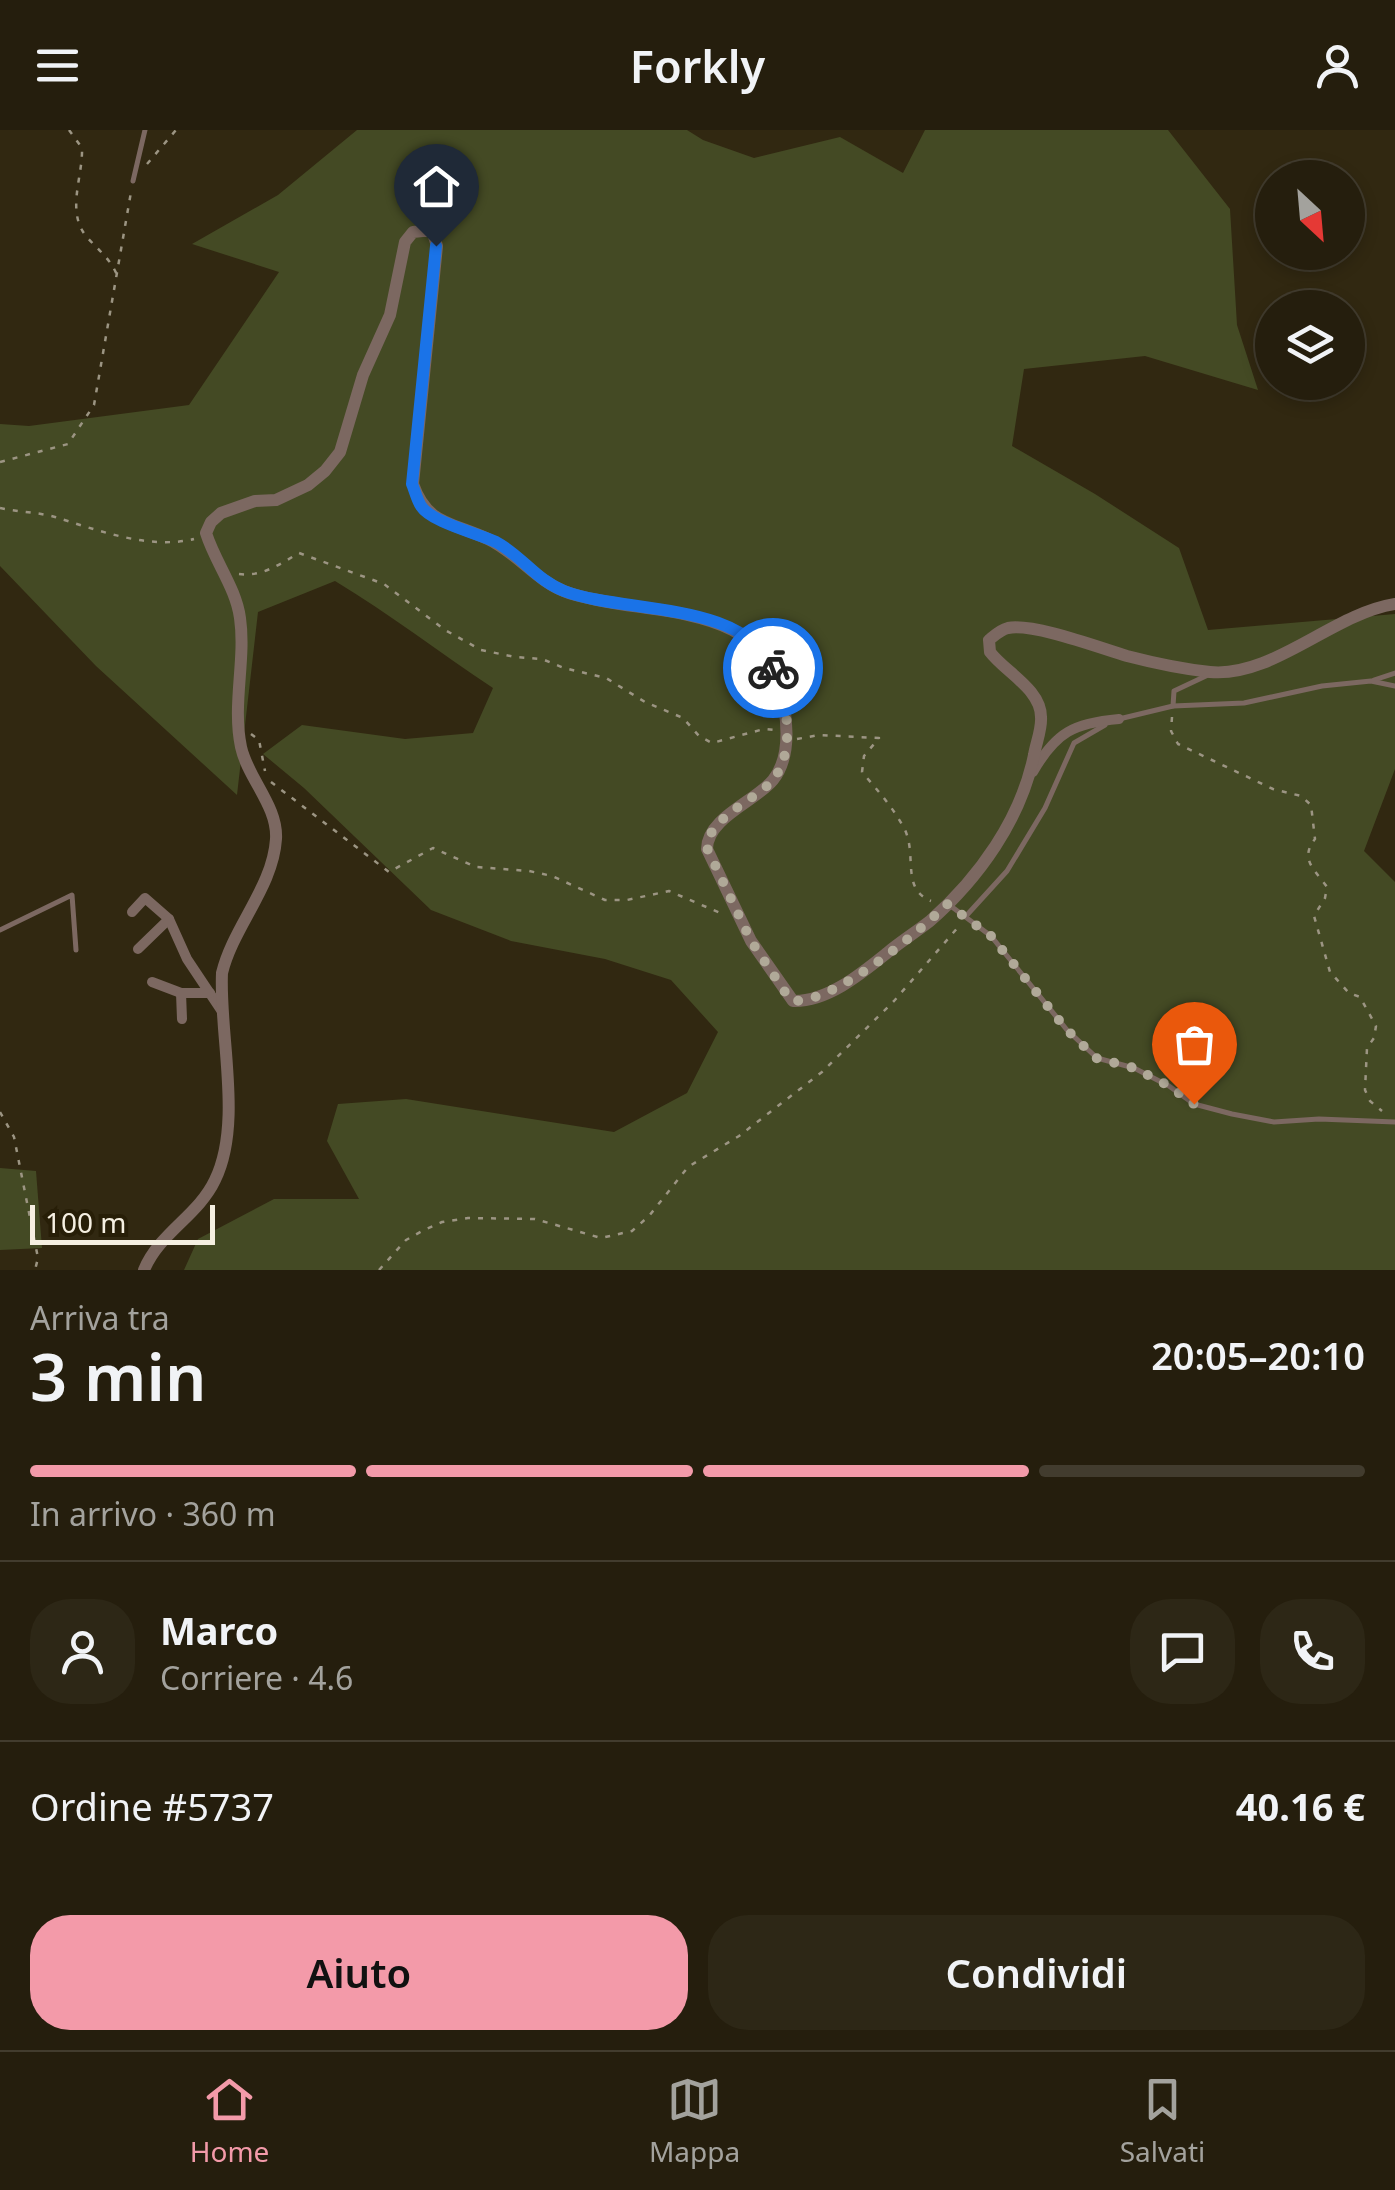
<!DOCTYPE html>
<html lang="it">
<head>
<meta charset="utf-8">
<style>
	:root { --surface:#251e0d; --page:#2d2716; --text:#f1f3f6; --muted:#a3a29d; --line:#423c2e; --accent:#f39aa9 }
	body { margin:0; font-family:"Noto Sans",sans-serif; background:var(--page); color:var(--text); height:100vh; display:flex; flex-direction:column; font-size:38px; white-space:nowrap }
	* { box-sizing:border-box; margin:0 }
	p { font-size:32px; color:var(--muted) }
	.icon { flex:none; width:55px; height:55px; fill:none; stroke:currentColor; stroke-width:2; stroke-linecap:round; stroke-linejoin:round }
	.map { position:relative; height:1140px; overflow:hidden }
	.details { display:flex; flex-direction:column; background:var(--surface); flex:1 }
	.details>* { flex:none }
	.needle { width:65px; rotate:154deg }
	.fabs { position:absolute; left:1255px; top:30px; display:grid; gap:20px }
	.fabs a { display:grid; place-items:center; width:110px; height:110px; border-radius:50%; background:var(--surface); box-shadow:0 5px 15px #0003,0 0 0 2px var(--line); font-size:50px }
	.scale { position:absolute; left:30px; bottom:25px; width:185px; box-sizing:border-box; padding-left:10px; border:5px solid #f5efe1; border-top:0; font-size:28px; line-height:35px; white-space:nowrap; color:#f5efe1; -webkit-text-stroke:8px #271e07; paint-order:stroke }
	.pin { position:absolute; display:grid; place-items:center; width:85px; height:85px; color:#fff; margin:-102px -42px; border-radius:50% 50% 50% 0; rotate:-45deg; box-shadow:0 0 10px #0007 }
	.pin .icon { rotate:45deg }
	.courier { position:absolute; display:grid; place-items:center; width:100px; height:100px; margin:-50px; border:8px solid #1a73e8; border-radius:50%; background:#fff; color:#222; box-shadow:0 2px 12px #0007 }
	.overview em { font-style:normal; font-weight:600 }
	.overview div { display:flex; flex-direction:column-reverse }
	.overview { display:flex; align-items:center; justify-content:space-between; height:170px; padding:0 30px }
	h1 { font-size:65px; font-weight:600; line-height:75px }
	.bar { display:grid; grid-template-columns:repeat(4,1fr); gap:15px 10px; align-content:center; height:120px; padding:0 30px }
	.bar i { height:12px; border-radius:8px; background:var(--line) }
	.bar .current { background:var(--accent) }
	.bar p { grid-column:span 4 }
	.line { display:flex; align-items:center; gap:25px; padding:0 30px; border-top:2px solid var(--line) }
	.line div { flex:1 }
	.round { display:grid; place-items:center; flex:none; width:105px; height:105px; border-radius:40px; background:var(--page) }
	.cta { display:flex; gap:20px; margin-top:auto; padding:20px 30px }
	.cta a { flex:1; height:115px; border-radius:40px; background:var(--accent); color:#111; font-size:40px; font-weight:600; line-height:115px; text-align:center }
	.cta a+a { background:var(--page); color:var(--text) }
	header { display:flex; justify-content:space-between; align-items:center; height:130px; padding:0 30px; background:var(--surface); font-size:45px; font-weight:600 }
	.tabs { display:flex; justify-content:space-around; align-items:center; height:140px; border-top:2px solid var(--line); background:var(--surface); font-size:28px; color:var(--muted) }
	.tabs a { display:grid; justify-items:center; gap:5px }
	.tabs .current { color:var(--accent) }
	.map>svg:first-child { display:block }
	.green { fill:#444a24 }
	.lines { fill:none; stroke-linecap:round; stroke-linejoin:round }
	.path { stroke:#9c9583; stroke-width:2.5; stroke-dasharray:5 8; stroke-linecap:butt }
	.service { stroke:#7c6861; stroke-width:5 }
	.minor { stroke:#7c6861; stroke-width:10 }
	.tertiary { stroke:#7c6861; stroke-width:12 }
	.done { stroke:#b0a998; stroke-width:10; stroke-dasharray:0 18 }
	.route { stroke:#1a73e8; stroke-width:12 }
</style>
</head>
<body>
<header><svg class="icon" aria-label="menu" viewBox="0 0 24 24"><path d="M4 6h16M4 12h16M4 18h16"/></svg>Forkly<svg class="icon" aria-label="person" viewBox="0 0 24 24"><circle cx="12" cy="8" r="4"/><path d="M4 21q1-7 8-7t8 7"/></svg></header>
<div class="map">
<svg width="1395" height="1140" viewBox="0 0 1395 1140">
	<rect width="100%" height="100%" fill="#312811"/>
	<!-- green -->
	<g class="green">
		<path d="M357,0h330l16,10 51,18 86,-21 63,36 22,-43h243l62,79 7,116 21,65 -113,-34 -121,13 -12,77 83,48 84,54 29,82 187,-16v155l-31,82 31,31v388h-1211l14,-31 76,-40h85l-32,-58 11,-37 68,-5 208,33 73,-39 31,-61 -47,-52 -66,-21 -94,-18 -80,-31 -127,-122 -41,-34 39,-29 103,14 68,-6 20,-45c-53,-35 -103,-74 -158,-107l-77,31 -21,183 -141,-129 -96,-100v-142l29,2 160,-21 90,-133 -87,-28 86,-49z"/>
		<path d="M0,1038l36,3 6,77 -42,2z"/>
	</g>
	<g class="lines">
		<!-- path -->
		<g class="path">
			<path d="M69,0l13,18c1,29 -16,63 4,88 11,13 24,22 31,39"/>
			<path d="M147,34l29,-34"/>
			<path d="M0,332l68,-18 26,-39 37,-213"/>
			<path d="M0,378c18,4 37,4 55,9 42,13 94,33 139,22"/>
			<path d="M239,444c23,3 41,-10 60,-21l85,31 61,46 36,20 34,7 27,2 22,9 42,10 39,24 38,16 16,18 13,7 52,-14 10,1"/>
			<path d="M1172,587l-1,14 7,13 95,45 28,7 10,9 4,34c-16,20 0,31 12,48l-2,11 -11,18 16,56 19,21 11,4 16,29 -2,12 -7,10 -2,42 5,11 12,10"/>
			<path d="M251,604l8,6 6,31"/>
			<path d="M797,609l22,-4 60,3 -15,18 -2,16c16,19 31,35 43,58 12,26 -4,59 26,71"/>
			<path d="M271,652l118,90 44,-24 43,19 53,4 23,5 53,24h22l42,-9 56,24"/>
			<path d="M0,982l14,25 24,121 -3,12"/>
			<path d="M379,1140l27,-30 16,-9 20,-9 26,-4 67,1 66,19 31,-7 17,-15 39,-49 51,-31 83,-64 72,-71 66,-76"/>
		</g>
		<!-- service -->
		<g class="service">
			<path d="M133,51l12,-51"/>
			<path d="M1374,550l21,-7"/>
			<path d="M1173,576l1,-15 34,-16"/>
			<path d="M1119,589l54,-13 71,-3 78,-17 49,-5 24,5"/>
			<path d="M948,774l43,32 76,94 30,28 37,10 35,18 25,18 38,10 42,8 45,-3 76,3"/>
			<path d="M966,786l41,-45 38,-63 29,-65 31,-18"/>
			<path d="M0,800l72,-35 4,55"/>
		</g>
		<!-- minor -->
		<g class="minor">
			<path d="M1033,642c23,-40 41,-49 86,-53"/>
			<path d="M132,782l13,-14 24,21 18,40 34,51"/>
			<path d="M138,819l31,-30"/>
			<path d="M152,852l29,11"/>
			<path d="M182,889l-1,-26h29"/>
		</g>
		<!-- tertiary -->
		<path class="tertiary" d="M144,1140c15,-37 54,-54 71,-90 28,-57 4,-145 7,-207 11,-46 51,-86 54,-134 2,-33 -28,-60 -35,-92 -9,-43 5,-87 -1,-129 -4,-30 -25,-56 -34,-85l5,-11 10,-9 34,-12 21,-1 32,-15 17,-14 15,-19 23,-77 27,-60 15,-73 8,-10 19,-2 5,16 -24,238c14,41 39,38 75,55 30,14 48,43 81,54 80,26 199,3 215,113 4,24 5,54 -11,74 -17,21 -66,38 -66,69l44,92 42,60c34,1 68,-27 94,-48 13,-11 29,-21 43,-32 49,-43 91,-102 104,-166 2,-12 8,-26 7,-38 0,-28 -36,-45 -51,-65l-1,-12c6,-5 11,-10 19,-12 26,-5 92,20 119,28 27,7 56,13 83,16 63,6 122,-58 185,-68"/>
	</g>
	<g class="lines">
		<!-- done -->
		<path class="done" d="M773,538c14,31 24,86 -2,114 -18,19 -64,37 -64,66l44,93 36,54 6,6c42,1 124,-67 154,-97l44,32 76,94 29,28 38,10 35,18 25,18"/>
		<!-- route -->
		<path class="route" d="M436,116l-24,238c3,7 5,16 9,22 10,16 56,27 75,36 26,14 40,38 68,49 60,23 179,9 209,77"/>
	</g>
</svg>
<div class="fabs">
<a><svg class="needle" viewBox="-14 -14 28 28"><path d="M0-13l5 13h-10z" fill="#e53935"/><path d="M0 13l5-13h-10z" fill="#a3a29d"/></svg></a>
<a><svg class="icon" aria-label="layers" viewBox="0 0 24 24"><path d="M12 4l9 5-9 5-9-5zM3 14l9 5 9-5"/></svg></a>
</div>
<div class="scale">100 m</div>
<div class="pin" style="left:1194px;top:974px;background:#ea580c"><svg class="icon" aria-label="bag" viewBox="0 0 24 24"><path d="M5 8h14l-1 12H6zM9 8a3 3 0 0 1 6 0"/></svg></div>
<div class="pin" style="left:436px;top:116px;background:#1f2937"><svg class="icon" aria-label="home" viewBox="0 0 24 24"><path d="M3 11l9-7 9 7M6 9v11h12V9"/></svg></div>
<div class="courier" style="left:773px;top:538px"><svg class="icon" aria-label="bike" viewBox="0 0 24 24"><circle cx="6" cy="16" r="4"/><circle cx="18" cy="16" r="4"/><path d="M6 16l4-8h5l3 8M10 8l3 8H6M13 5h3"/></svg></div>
</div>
<section class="details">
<div class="overview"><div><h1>3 min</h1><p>Arriva tra</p></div><em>20:05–20:10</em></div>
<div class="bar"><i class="current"></i><i class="current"></i><i class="current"></i><i></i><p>In arrivo · 360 m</p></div>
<div class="line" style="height:180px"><a class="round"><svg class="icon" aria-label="person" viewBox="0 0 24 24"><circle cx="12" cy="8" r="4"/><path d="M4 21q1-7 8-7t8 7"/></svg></a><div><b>Marco</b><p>Corriere · 4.6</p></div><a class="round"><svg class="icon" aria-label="chat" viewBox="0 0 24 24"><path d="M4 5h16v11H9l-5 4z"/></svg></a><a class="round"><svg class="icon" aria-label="phone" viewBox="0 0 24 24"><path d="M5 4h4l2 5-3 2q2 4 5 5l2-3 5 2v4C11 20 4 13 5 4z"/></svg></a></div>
<div class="line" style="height:130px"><div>Ordine #5737</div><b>40.16 €</b></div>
<div class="cta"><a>Aiuto</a><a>Condividi</a></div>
</section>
<nav class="tabs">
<a class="current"><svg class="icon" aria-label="home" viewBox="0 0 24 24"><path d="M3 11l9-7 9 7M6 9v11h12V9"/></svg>Home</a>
<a><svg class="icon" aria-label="map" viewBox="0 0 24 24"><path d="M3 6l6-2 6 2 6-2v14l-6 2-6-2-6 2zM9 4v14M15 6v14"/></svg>Mappa</a>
<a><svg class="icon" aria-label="saved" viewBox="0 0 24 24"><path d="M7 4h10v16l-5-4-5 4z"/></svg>Salvati</a>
</nav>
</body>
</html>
